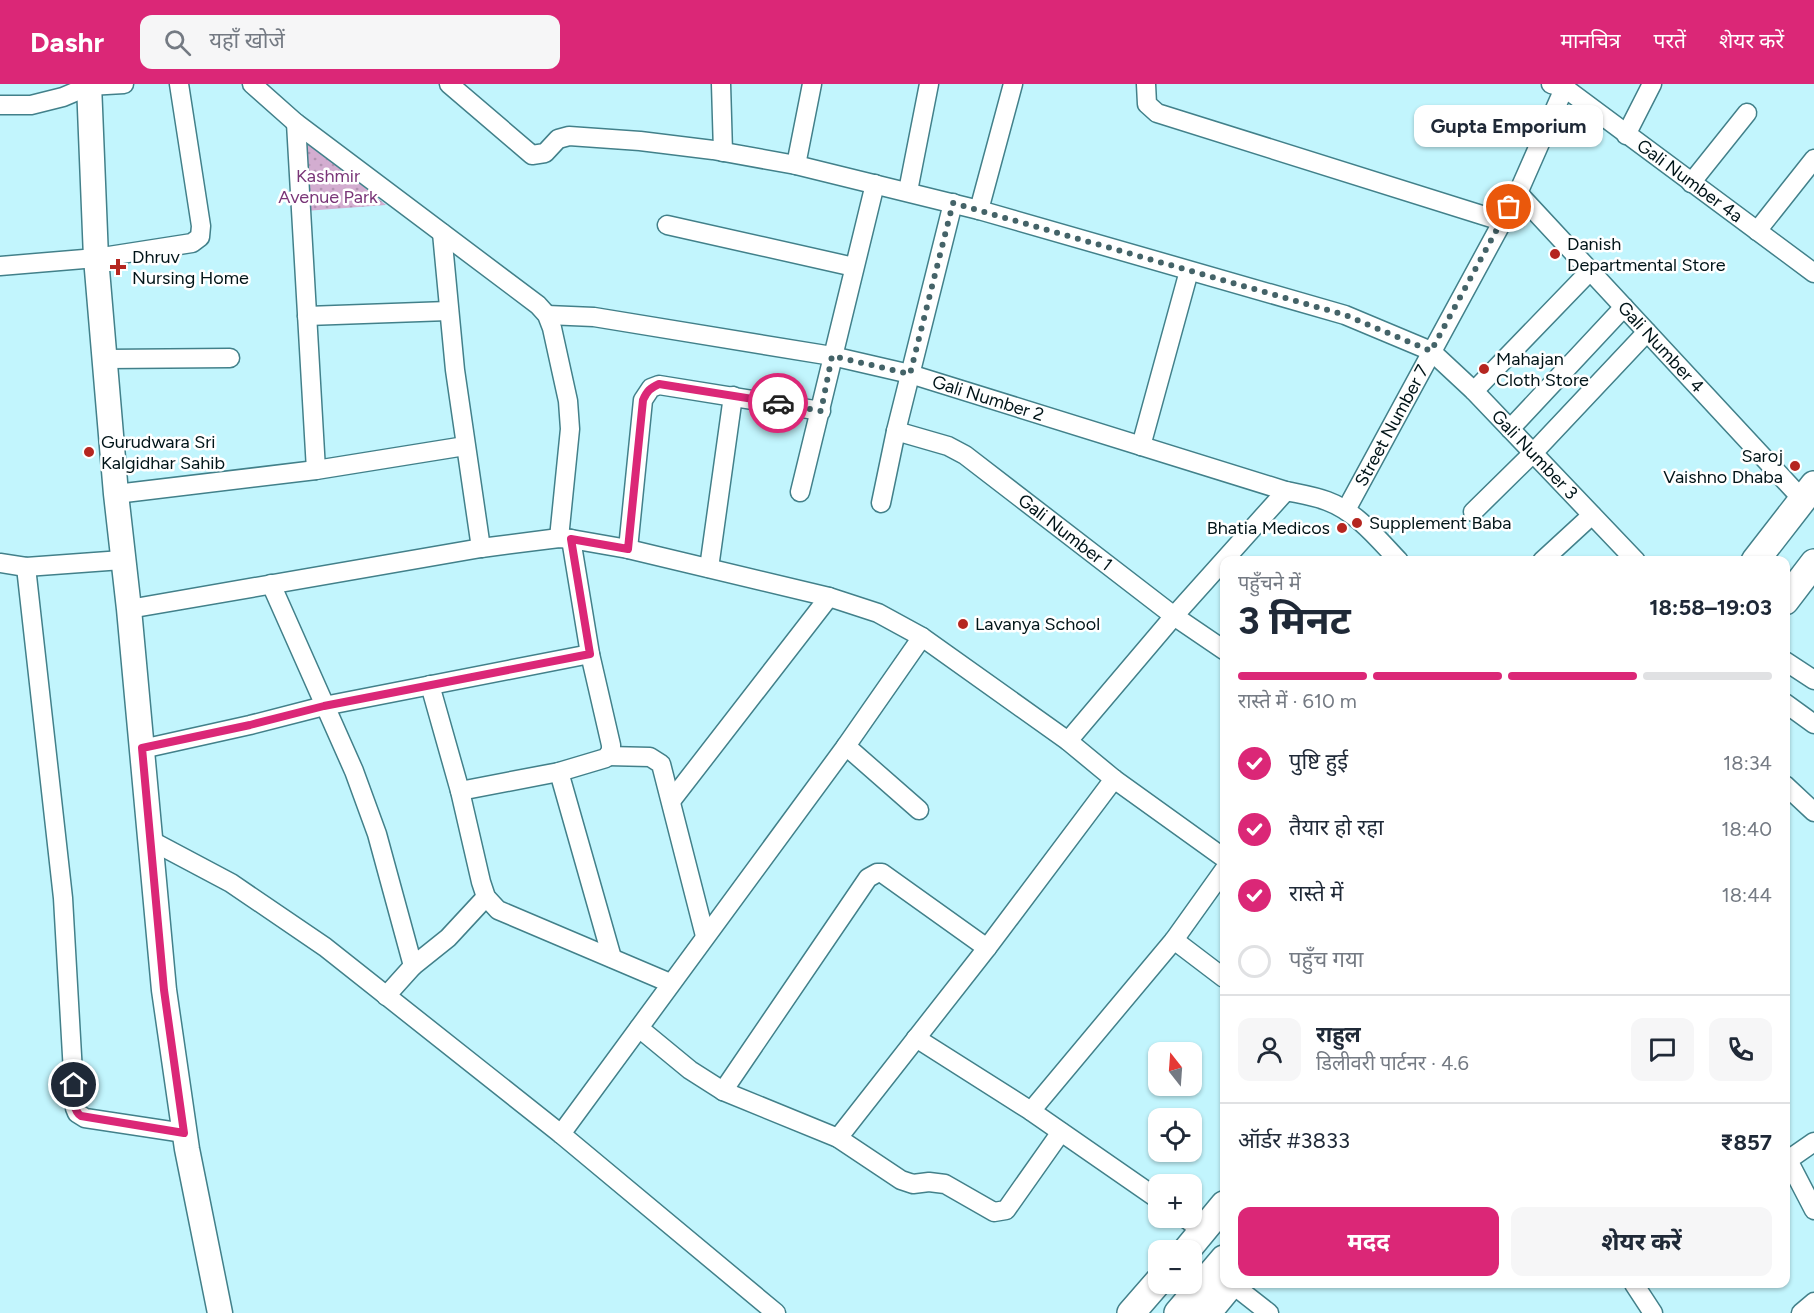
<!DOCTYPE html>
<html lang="hi">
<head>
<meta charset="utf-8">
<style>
	:root { --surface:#fff; --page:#f6f6f7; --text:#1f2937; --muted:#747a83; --line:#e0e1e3; --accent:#db2777 }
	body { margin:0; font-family:Figtree,"Noto Sans Devanagari",sans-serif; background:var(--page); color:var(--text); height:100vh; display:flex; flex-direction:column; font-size:22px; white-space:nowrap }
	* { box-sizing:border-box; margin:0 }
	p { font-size:20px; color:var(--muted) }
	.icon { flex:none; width:33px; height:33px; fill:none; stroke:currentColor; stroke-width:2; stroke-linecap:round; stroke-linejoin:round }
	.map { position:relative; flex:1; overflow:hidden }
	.sheet { position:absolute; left:1220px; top:472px; width:570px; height:732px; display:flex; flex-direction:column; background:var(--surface); border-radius:12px; box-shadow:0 2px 4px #0004 }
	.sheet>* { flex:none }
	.needle { width:39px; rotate:343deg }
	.controls { position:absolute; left:1148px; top:958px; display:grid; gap:12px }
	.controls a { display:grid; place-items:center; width:54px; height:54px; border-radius:12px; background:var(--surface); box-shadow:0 2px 4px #0004; font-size:30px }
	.pin { position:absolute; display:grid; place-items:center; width:51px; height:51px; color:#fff; margin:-26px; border:3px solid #fff; border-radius:50%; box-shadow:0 2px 6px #0007 }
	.courier { position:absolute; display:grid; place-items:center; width:60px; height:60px; margin:-30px; border:4px solid #db2777; border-radius:50%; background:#fff; color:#222; box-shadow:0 2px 8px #0007 }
	.bubble { position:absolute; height:42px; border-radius:12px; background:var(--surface); box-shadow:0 2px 4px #0004; font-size:20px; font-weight:700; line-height:42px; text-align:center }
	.head em { font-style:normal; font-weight:700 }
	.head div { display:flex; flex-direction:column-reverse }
	.head { display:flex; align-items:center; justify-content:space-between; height:102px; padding:0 18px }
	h1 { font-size:39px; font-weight:700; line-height:45px }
	.bar { display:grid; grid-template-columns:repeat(4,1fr); gap:9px 6px; align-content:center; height:72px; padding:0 18px }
	.bar i { height:8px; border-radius:4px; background:var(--line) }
	.bar .current { background:var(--accent) }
	.bar p { grid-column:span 4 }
	.line { display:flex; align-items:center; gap:15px; padding:0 18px; border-top:2px solid var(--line) }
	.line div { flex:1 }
	.round { display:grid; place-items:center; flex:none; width:63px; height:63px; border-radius:12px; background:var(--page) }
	ol { padding:0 18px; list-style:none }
	li { display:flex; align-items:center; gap:18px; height:66px }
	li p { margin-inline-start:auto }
	li .icon { padding:6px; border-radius:50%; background:var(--accent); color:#fff; stroke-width:4 }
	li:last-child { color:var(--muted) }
	li i { width:33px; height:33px; border:3px solid var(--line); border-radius:50% }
	.primary-button { display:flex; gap:12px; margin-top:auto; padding:12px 18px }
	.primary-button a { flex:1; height:69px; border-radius:12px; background:var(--accent); color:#fff; font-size:24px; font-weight:700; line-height:69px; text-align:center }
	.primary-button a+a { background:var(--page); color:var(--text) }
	header { display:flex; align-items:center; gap:36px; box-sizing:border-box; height:84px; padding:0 30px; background:var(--accent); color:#fff }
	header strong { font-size:28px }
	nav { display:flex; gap:33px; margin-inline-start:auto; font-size:21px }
	.search { width:420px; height:54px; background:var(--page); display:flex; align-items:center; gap:15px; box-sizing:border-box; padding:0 21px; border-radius:12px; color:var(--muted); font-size:22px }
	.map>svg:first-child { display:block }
	.park { fill:url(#park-dots) }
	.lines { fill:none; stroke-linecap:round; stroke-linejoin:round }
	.street-casing { stroke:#42808a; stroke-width:21 }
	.secondary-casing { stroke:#42808a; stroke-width:27 }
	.primary-casing { stroke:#42808a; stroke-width:30 }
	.street { stroke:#fff; stroke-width:18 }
	.secondary { stroke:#fff; stroke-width:24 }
	.primary { stroke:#fff; stroke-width:27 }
	.done { stroke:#446368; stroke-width:6; stroke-dasharray:0 10.8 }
	.route { stroke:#db2777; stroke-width:8 }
	.poi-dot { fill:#b52620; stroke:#fff; stroke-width:2 }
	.labels { text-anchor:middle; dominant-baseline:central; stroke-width:5; stroke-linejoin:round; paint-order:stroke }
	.park-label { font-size:18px; fill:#7a3678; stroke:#fff }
	.street-label { font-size:18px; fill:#001418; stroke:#fff }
	.poi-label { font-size:18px; fill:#001418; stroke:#fff; text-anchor:start }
</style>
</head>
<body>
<header>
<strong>Dashr</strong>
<div class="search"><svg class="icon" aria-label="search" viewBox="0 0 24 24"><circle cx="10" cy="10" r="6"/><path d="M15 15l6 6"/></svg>यहाँ खोजें</div>
<nav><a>मानचित्र</a><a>परतें</a><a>शेयर करें</a></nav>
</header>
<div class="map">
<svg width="1814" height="1229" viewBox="0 0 1814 1229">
	<defs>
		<pattern id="park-dots" width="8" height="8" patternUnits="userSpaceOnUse" patternTransform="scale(1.5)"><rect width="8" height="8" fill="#d3add0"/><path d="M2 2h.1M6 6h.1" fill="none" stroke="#b394b2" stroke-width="1.8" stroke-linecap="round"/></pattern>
	</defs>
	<rect width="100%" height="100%" fill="#c2f5fd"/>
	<!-- park -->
	<path class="park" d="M304,54l82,67 -81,6z"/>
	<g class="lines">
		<!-- street casing -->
		<g class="street-casing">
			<g id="street">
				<path d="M252,0l44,39 242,182 9,10 5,13 16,73 2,28 -11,109"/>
				<path id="s1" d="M449,0l83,71 13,-2 13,-14 11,-3 71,5 73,9 83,15 183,45 366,105 86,36 43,40 162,170"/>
				<path d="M721,0l2,68"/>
				<path d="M1146,0l1,20 10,9 344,108"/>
				<path id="s2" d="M1551,0l14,4 249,185"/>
				<path d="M0,21h31l32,-8 26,-11 35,-2"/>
				<path d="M296,39l20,347"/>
				<path d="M1626,51l26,-51"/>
				<path d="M796,81l16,-81"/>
				<path d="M1691,99l56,-70"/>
				<path d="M908,107l21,-107"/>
				<path id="s3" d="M1518,109l285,307"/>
				<path d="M979,126l34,-126"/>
				<path d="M667,141l187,42"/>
				<path d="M1757,147l57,-72"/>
				<path d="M442,149l13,137 26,178"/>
				<path d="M0,182l96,-8 96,-15 8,-6 1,-11 -22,-142"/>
				<path id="s4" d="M547,231l47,2 238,39 78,18 376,117c14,3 28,5 41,10 30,11 51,38 72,60"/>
				<path d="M307,232l141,-5"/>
				<path d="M106,275l124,-1"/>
				<path d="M1474,307l116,-120"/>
				<path d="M1510,345l114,-122"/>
				<path id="s5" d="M896,347l52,15 17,9 209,161 50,34"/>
				<path d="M1141,362l48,-175"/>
				<path d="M800,408l75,-308"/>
				<path d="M116,410l200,-24 149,-24"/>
				<path d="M881,419l15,-72 57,-228"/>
				<path id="s6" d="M1346,426l172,-317 48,-109"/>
				<path d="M1473,428l60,-59 114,-121"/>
				<path d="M628,465l15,-149 8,-12 8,-3 162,26"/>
				<path d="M1542,477l50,-46"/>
				<path d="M0,479l26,4 96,-7"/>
				<path d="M26,483l37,331 12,210 2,5 8,5 99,15"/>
				<path d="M709,484l24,-172"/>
				<path d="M271,500l83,187 23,63 36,132 -27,30"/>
				<path d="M129,525l352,-61 78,-10 12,1 57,10 201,48 49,16 44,24 146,104 46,38 110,79"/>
				<path d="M1785,577l29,19"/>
				<path d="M430,601l30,106 21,91 5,15 12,13 172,73"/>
				<path d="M1785,619l29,21"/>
				<path d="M1068,657l106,-125 112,-125"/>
				<path d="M846,662l73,64"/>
				<path d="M142,665l108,-24 74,-19 266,-52"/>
				<path d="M608,672l42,1 11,7 44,172"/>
				<path d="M559,688l53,186"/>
				<path d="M1785,701l29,27"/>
				<path d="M460,707l99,-19 47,-14 5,-7v-6l-21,-91 -19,-115"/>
				<path d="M671,717l158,-204"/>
				<path d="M150,756l81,43 94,64 236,187 215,179"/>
				<path d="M1174,856l50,38"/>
				<path d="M413,882l35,-28 38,-41"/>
				<path d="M639,944l51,42 33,21 115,47 63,42 12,4 16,-2 16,2 49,28 12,-2 55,-78"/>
				<path d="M916,954l115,73 143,-171 50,-70"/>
				<path d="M723,1007l145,-213 9,-5h5l105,75"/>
				<path d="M1031,1027l127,88"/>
				<path d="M561,1050l285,-388 76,-109"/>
				<path d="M838,1054l149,-190 127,-169"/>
				<path d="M1814,1058l-26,18 26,50"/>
				<path d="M1185,1134l18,13"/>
				<path d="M1232,1200l37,29"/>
				<path d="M1634,1200l19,29"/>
				<path d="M1801,1229l13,-11"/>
			</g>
		</g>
		<!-- secondary casing -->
		<g class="secondary-casing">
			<path id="secondary" d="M89,0l7,174 20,236 13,115 35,381 23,159 33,164"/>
		</g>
		<!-- primary casing -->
		<g class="primary-casing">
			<g id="primary">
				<path d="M1755,477l59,-76"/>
				<path d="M1785,517l29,-38"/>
				<path d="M1186,1167l38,-46"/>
				<path d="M1131,1229l27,-31"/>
				<path d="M1178,1229l46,-54"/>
				<path d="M1207,1229l24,-29"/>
			</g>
		</g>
		<!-- street -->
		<use href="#street" class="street"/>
		<!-- secondary -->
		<use href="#secondary" class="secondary"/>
		<!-- primary -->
		<use href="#primary" class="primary"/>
	</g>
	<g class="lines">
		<!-- done -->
		<path class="done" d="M778,319l43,8 11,-55 78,18 43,-171 392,112 86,36 78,-144"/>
		<!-- route -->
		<path class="route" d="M74,1001c0,10 -2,25 7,31l103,17 -20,-143 -22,-242 108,-23 74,-19 266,-52 -19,-115 57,10 15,-149c4,-9 7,-12 16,-16l119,19"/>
	</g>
	<!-- markers -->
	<g class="poi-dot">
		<circle cx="1555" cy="170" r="6"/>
		<path d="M115 174h6v6h6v6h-6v6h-6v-6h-6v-6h6z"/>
		<circle cx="1484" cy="285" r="6"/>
		<circle cx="89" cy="368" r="6"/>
		<circle cx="1795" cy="382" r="6"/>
		<circle cx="1357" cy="439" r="6"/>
		<circle cx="1342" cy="444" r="6"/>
		<circle cx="963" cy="540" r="6"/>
	</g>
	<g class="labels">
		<!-- park labels -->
		<g class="park-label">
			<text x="328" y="92">Kashmir<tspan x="328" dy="21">Avenue Park</tspan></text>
		</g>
		<!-- street labels -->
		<g class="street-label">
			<text stroke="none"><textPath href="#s2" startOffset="170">Gali Number 4a</textPath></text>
			<text stroke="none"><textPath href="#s3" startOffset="210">Gali Number 4</textPath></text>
			<text stroke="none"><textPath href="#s4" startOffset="450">Gali Number 2</textPath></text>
			<text stroke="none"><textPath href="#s6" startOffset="96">Street Number 7</textPath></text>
			<text stroke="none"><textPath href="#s1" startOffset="1191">Gali Number 3</textPath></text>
			<text stroke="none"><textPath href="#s5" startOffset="200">Gali Number 1</textPath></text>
		</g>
		<!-- poi labels -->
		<g class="poi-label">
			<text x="1567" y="160">Danish<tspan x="1567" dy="21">Departmental Store</tspan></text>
			<text x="132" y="173">Dhruv<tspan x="132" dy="21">Nursing Home</tspan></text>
			<text x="1496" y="275">Mahajan<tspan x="1496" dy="21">Cloth Store</tspan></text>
			<text x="101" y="358">Gurudwara Sri<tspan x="101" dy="21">Kalgidhar Sahib</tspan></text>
			<text x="1783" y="372" text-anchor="end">Saroj<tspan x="1783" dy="21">Vaishno Dhaba</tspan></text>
			<text x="1369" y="439">Supplement Baba</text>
			<text x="1330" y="444" text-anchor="end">Bhatia Medicos</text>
			<text x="975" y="540">Lavanya School</text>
		</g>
	</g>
</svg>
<div class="controls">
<a><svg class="needle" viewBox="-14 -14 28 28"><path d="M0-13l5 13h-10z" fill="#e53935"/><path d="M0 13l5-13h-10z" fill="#747a83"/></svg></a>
<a><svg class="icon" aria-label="locate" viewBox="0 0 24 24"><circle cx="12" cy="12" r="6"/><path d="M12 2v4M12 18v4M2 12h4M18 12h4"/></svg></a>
<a>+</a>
<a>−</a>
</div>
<div class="pin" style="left:1509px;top:123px;background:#ea580c"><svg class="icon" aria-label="bag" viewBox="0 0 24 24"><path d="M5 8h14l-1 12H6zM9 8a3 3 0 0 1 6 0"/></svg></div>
<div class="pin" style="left:74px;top:1001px;background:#1f2937"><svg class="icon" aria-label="home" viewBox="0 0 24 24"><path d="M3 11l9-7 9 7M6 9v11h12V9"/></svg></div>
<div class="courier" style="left:778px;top:319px"><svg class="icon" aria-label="car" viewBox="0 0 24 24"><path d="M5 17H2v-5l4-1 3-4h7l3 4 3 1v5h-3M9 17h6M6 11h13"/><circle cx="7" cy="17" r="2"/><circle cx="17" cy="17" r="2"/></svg></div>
<div class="bubble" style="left:1414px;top:21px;width:189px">Gupta Emporium</div>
<section class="sheet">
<div class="head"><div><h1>3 मिनट</h1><p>पहुँचने में</p></div><em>18:58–19:03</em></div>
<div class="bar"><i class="current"></i><i class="current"></i><i class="current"></i><i></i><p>रास्ते में · 610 m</p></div>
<ol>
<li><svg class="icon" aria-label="check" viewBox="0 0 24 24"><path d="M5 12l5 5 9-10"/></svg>पुष्टि हुई<p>18:34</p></li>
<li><svg class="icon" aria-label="check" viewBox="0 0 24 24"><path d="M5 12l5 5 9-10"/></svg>तैयार हो रहा<p>18:40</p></li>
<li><svg class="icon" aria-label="check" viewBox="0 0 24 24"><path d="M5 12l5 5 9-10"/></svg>रास्ते में<p>18:44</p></li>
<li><i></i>पहुँच गया</li>
</ol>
<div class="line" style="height:108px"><a class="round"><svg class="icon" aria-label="person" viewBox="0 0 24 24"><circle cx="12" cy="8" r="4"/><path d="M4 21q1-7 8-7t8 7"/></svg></a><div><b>राहुल</b><p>डिलीवरी पार्टनर · 4.6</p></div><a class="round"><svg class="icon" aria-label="chat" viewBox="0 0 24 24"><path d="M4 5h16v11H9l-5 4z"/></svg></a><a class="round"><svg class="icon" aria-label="phone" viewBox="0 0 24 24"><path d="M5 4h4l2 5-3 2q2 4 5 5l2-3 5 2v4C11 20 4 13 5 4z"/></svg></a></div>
<div class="line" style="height:78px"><div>ऑर्डर #3833</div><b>₹857</b></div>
<div class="primary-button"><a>मदद</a><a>शेयर करें</a></div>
</section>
</div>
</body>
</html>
